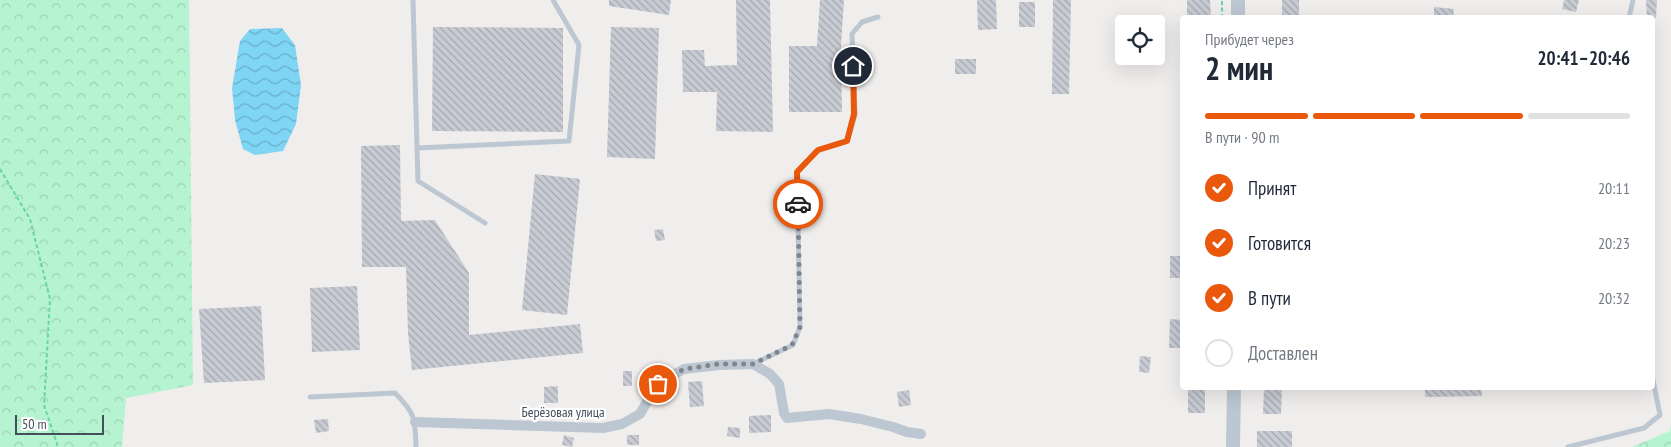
<!DOCTYPE html>
<html lang="ru">
<head>
<meta charset="utf-8">
<style>
	:root { --surface:#fff; --page:#f6f6f7; --text:#1f2937; --muted:#747a83; --line:#e0e1e3; --accent:#ea580c }
	body { margin:0; font-family:"PT Sans Narrow",sans-serif; background:var(--page); color:var(--text); height:100vh; display:flex; flex-direction:column; font-size:19px; white-space:nowrap }
	* { box-sizing:border-box; margin:0 }
	p { font-size:16px; color:var(--muted) }
	.icon { flex:none; width:28px; height:28px; fill:none; stroke:currentColor; stroke-width:2; stroke-linecap:round; stroke-linejoin:round }
	.map { position:relative; flex:1; overflow:hidden }
	.panel { position:absolute; left:1180px; top:15px; width:475px; height:375px; display:flex; flex-direction:column; background:var(--surface); border-radius:5px; box-shadow:0 5px 20px #0002 }
	.panel>* { flex:none }
	.buttons { position:absolute; left:1115px; top:15px; display:grid; gap:10px }
	.buttons a { display:grid; place-items:center; width:50px; height:50px; border-radius:5px; background:var(--surface); box-shadow:0 5px 20px #0002; font-size:25px }
	.scale { position:absolute; left:15px; bottom:12px; width:89px; box-sizing:border-box; padding-left:5px; border:2px solid #444f5c; border-top:0; font-size:14px; line-height:18px; white-space:nowrap; color:#444f5c; -webkit-text-stroke:4px #fff; paint-order:stroke }
	.pin { position:absolute; display:grid; place-items:center; width:42px; height:42px; color:#fff; margin:-21px; border:2px solid #fff; border-radius:50%; box-shadow:0 1px 5px #0007 }
	.courier { position:absolute; display:grid; place-items:center; width:50px; height:50px; margin:-25px; border:4px solid #ea580c; border-radius:50%; background:#fff; color:#222; box-shadow:0 1px 6px #0007 }
	.overview em { font-style:normal; font-weight:700 }
	.overview div { display:flex; flex-direction:column-reverse }
	.overview { display:flex; align-items:center; justify-content:space-between; height:85px; padding:0 25px }
	h1 { font-size:32px; font-weight:700; line-height:38px }
	.bar { display:grid; grid-template-columns:repeat(4,1fr); gap:8px 5px; align-content:center; height:60px; padding:0 25px }
	.bar i { height:6px; border-radius:4px; background:var(--line) }
	.bar .active { background:var(--accent) }
	.bar p { grid-column:span 4 }
	ol { padding:0 25px; list-style:none }
	li { display:flex; align-items:center; gap:15px; height:55px }
	li p { margin-inline-start:auto }
	li .icon { padding:5px; border-radius:50%; background:var(--accent); color:#fff; stroke-width:4 }
	li:last-child { color:var(--muted) }
	li i { width:28px; height:28px; border:2px solid var(--line); border-radius:50% }
	.map>svg:first-child { display:block }
	.forest { fill:url(#forest-crowns) }
	.water { fill:url(#water-waves) }
	.building { fill:url(#building-back-hatch) }
	.lines { fill:none; stroke-linecap:round; stroke-linejoin:round }
	.path { stroke:#6bd4a5; stroke-width:2; stroke-dasharray:4 2.5; stroke-linecap:butt }
	.service { stroke:#bcc7d1; stroke-width:5 }
	.minor { stroke:#bcc7d1; stroke-width:10 }
	.tertiary { stroke:#bcc7d1; stroke-width:14 }
	.done { stroke:#80868f; stroke-width:5; stroke-dasharray:0 9 }
	.route { stroke:#ea580c; stroke-width:6 }
	.labels { text-anchor:middle; dominant-baseline:central; stroke-width:4.5; stroke-linejoin:round; paint-order:stroke }
	.street-label { font-size:14px; fill:#444f5c; stroke:#fff }
</style>
</head>
<body>
<div class="map">
<svg width="1671" height="447" viewBox="0 0 1671 447">
	<defs>
		<pattern id="forest-crowns" width="20" height="18" patternUnits="userSpaceOnUse" patternTransform="scale(1.25)"><rect width="20" height="18" fill="#b6f3d0"/><path d="M2 6a3 3 0 1 1 6 0M12 15a3 3 0 1 1 6 0" fill="none" stroke="#9ed2b5"/></pattern>
		<pattern id="water-waves" width="16" height="10" patternUnits="userSpaceOnUse" patternTransform="scale(1.25)"><rect width="16" height="10" fill="#7fd5f4"/><path d="M0 5q4-4 8 0t8 0" fill="none" stroke="#6aafc9"/></pattern>
		<pattern id="building-back-hatch" width="6" height="6" patternUnits="userSpaceOnUse" patternTransform="scale(1.25)"><rect width="6" height="6" fill="#c8cbd3"/><path d="M-1 5l2 2M0 0l6 6M5-1l2 2" fill="none" stroke="#a4a7ae"/></pattern>
	</defs>
	<rect width="100%" height="100%" fill="#f0eded"/>
	<!-- forest -->
	<g class="forest">
		<path d="M0,0h189l4,385 -67,13 -4,49h-122z"/>
		<path d="M1671,422v25h-39l38,-16z"/>
	</g>
	<!-- water -->
	<path class="water" d="M282,28l13,17 6,40 -5,39 -13,27 -28,4 -12,-6 -8,-29 -3,-32 8,-47 10,-12z"/>
	<!-- building -->
	<g class="building">
		<path d="M609,0h62l-2,15 -60,-9z"/>
		<path d="M736,0h34l3,132 -57,-1 1,-39h-34l-1,-42h22l1,16 32,-1z"/>
		<path d="M820,0h24l-3,46 1,66h-53v-66h28z"/>
		<path d="M977,0h19l1,29 -19,1z"/>
		<path d="M1053,0h18l-2,94h-17z"/>
		<path d="M1187,0h23l1,18h-24z"/>
		<rect x="1282" y="0" width="17" height="18"/>
		<path d="M1564,0h15l-3,12 -14,-3z"/>
		<path d="M1646,0h11l-1,18h-9z"/>
		<rect x="1019" y="2" width="16" height="25"/>
		<path d="M1434,7l20,2 -1,9h-19z"/>
		<path d="M433,27l130,1v104l-131,-1z"/>
		<path d="M611,27l48,1 -4,131 -48,-2z"/>
		<rect x="955" y="59" width="21" height="15"/>
		<path d="M400,145l1,76 34,-1 34,53v62l111,-11 3,29 -171,17 -4,-37 -2,-66h-44l-1,-121z"/>
		<path d="M535,174l45,5 -13,136 -45,-5z"/>
		<path d="M663,229l2,11 -9,1 -2,-11z"/>
		<rect x="1170" y="256" width="12" height="22"/>
		<path d="M357,286l3,64 -48,2 -2,-64z"/>
		<path d="M261,306l4,74 -61,3 -5,-74z"/>
		<path d="M1170,319l12,1v28h-13z"/>
		<path d="M1140,356l11,1 -2,16 -10,-1z"/>
		<rect x="623" y="371" width="9" height="15"/>
		<path d="M702,381l2,25 -14,1 -2,-25z"/>
		<path d="M558,386v17h-14v-16z"/>
		<rect x="1188" y="388" width="17" height="25"/>
		<path d="M1264,388h18l-1,26h-18z"/>
		<path d="M1425,388h56l1,8 -57,1z"/>
		<path d="M909,390l2,15 -12,2 -2,-15z"/>
		<path d="M771,415v17l-22,1v-17z"/>
		<path d="M328,419l1,12 -13,2 -2,-13z"/>
		<path d="M728,427l12,1v10l-13,-2z"/>
		<rect x="1257" y="431" width="35" height="16"/>
		<path d="M564,435l10,3 -2,9 -10,-2z"/>
		<rect x="627" y="435" width="12" height="10"/>
	</g>
	<g class="lines">
		<!-- path -->
		<g class="path">
			<path d="M1222,18v-18"/>
			<path d="M0,169l30,50 20,80 -6,106 14,42"/>
		</g>
		<!-- service -->
		<g class="service">
			<path d="M413,0l4,148 152,-7 10,-96 -26,-45"/>
			<path d="M1629,18l4,-18"/>
			<path d="M417,148l1,33 67,42"/>
			<path d="M753,364l40,-19 7,-18 -3,-155 21,-22 29,-9 8,-26 -3,-81 10,-12 16,-5"/>
			<path d="M310,397l85,-4c21,21 20,26 21,54"/>
			<path d="M1568,447l76,-19 16,-13 -8,-40"/>
		</g>
		<!-- minor -->
		<path class="minor" d="M415,422l188,6 19,-4 18,-10 17,-30 27,-15 35,-4 34,-1 17,10 9,10 5,29 3,5 42,-4 32,5 32,8 14,5 14,2"/>
		<!-- tertiary -->
		<g class="tertiary">
			<path d="M1238,18v-18"/>
			<path d="M1233,447l1,-59"/>
		</g>
	</g>
	<g class="lines">
		<!-- done -->
		<path class="done" d="M658,384l26,-15 35,-5h34l39,-19 8,-18 -2,-123"/>
		<!-- route -->
		<path class="route" d="M798,204l-1,-32 21,-22 29,-9 7,-27 -1,-48"/>
	</g>
	<g class="labels">
		<!-- street labels -->
		<g class="street-label">
			<text x="563" y="412">Берёзовая улица</text>
		</g>
	</g>
</svg>
<div class="buttons">
<a><svg class="icon" aria-label="locate" viewBox="0 0 24 24"><circle cx="12" cy="12" r="6"/><path d="M12 2v4M12 18v4M2 12h4M18 12h4"/></svg></a>
</div>
<div class="scale">50 m</div>
<div class="pin" style="left:658px;top:384px;background:#ea580c"><svg class="icon" aria-label="bag" viewBox="0 0 24 24"><path d="M5 8h14l-1 12H6zM9 8a3 3 0 0 1 6 0"/></svg></div>
<div class="pin" style="left:853px;top:66px;background:#1f2937"><svg class="icon" aria-label="home" viewBox="0 0 24 24"><path d="M3 11l9-7 9 7M6 9v11h12V9"/></svg></div>
<div class="courier" style="left:798px;top:204px"><svg class="icon" aria-label="car" viewBox="0 0 24 24"><path d="M5 17H2v-5l4-1 3-4h7l3 4 3 1v5h-3M9 17h6M6 11h13"/><circle cx="7" cy="17" r="2"/><circle cx="17" cy="17" r="2"/></svg></div>
<section class="panel">
<div class="overview"><div><h1>2 мин</h1><p>Прибудет через</p></div><em>20:41–20:46</em></div>
<div class="bar"><i class="active"></i><i class="active"></i><i class="active"></i><i></i><p>В пути · 90 m</p></div>
<ol>
<li><svg class="icon" aria-label="check" viewBox="0 0 24 24"><path d="M5 12l5 5 9-10"/></svg>Принят<p>20:11</p></li>
<li><svg class="icon" aria-label="check" viewBox="0 0 24 24"><path d="M5 12l5 5 9-10"/></svg>Готовится<p>20:23</p></li>
<li><svg class="icon" aria-label="check" viewBox="0 0 24 24"><path d="M5 12l5 5 9-10"/></svg>В пути<p>20:32</p></li>
<li><i></i>Доставлен</li>
</ol>
</section>
</div>
</body>
</html>
